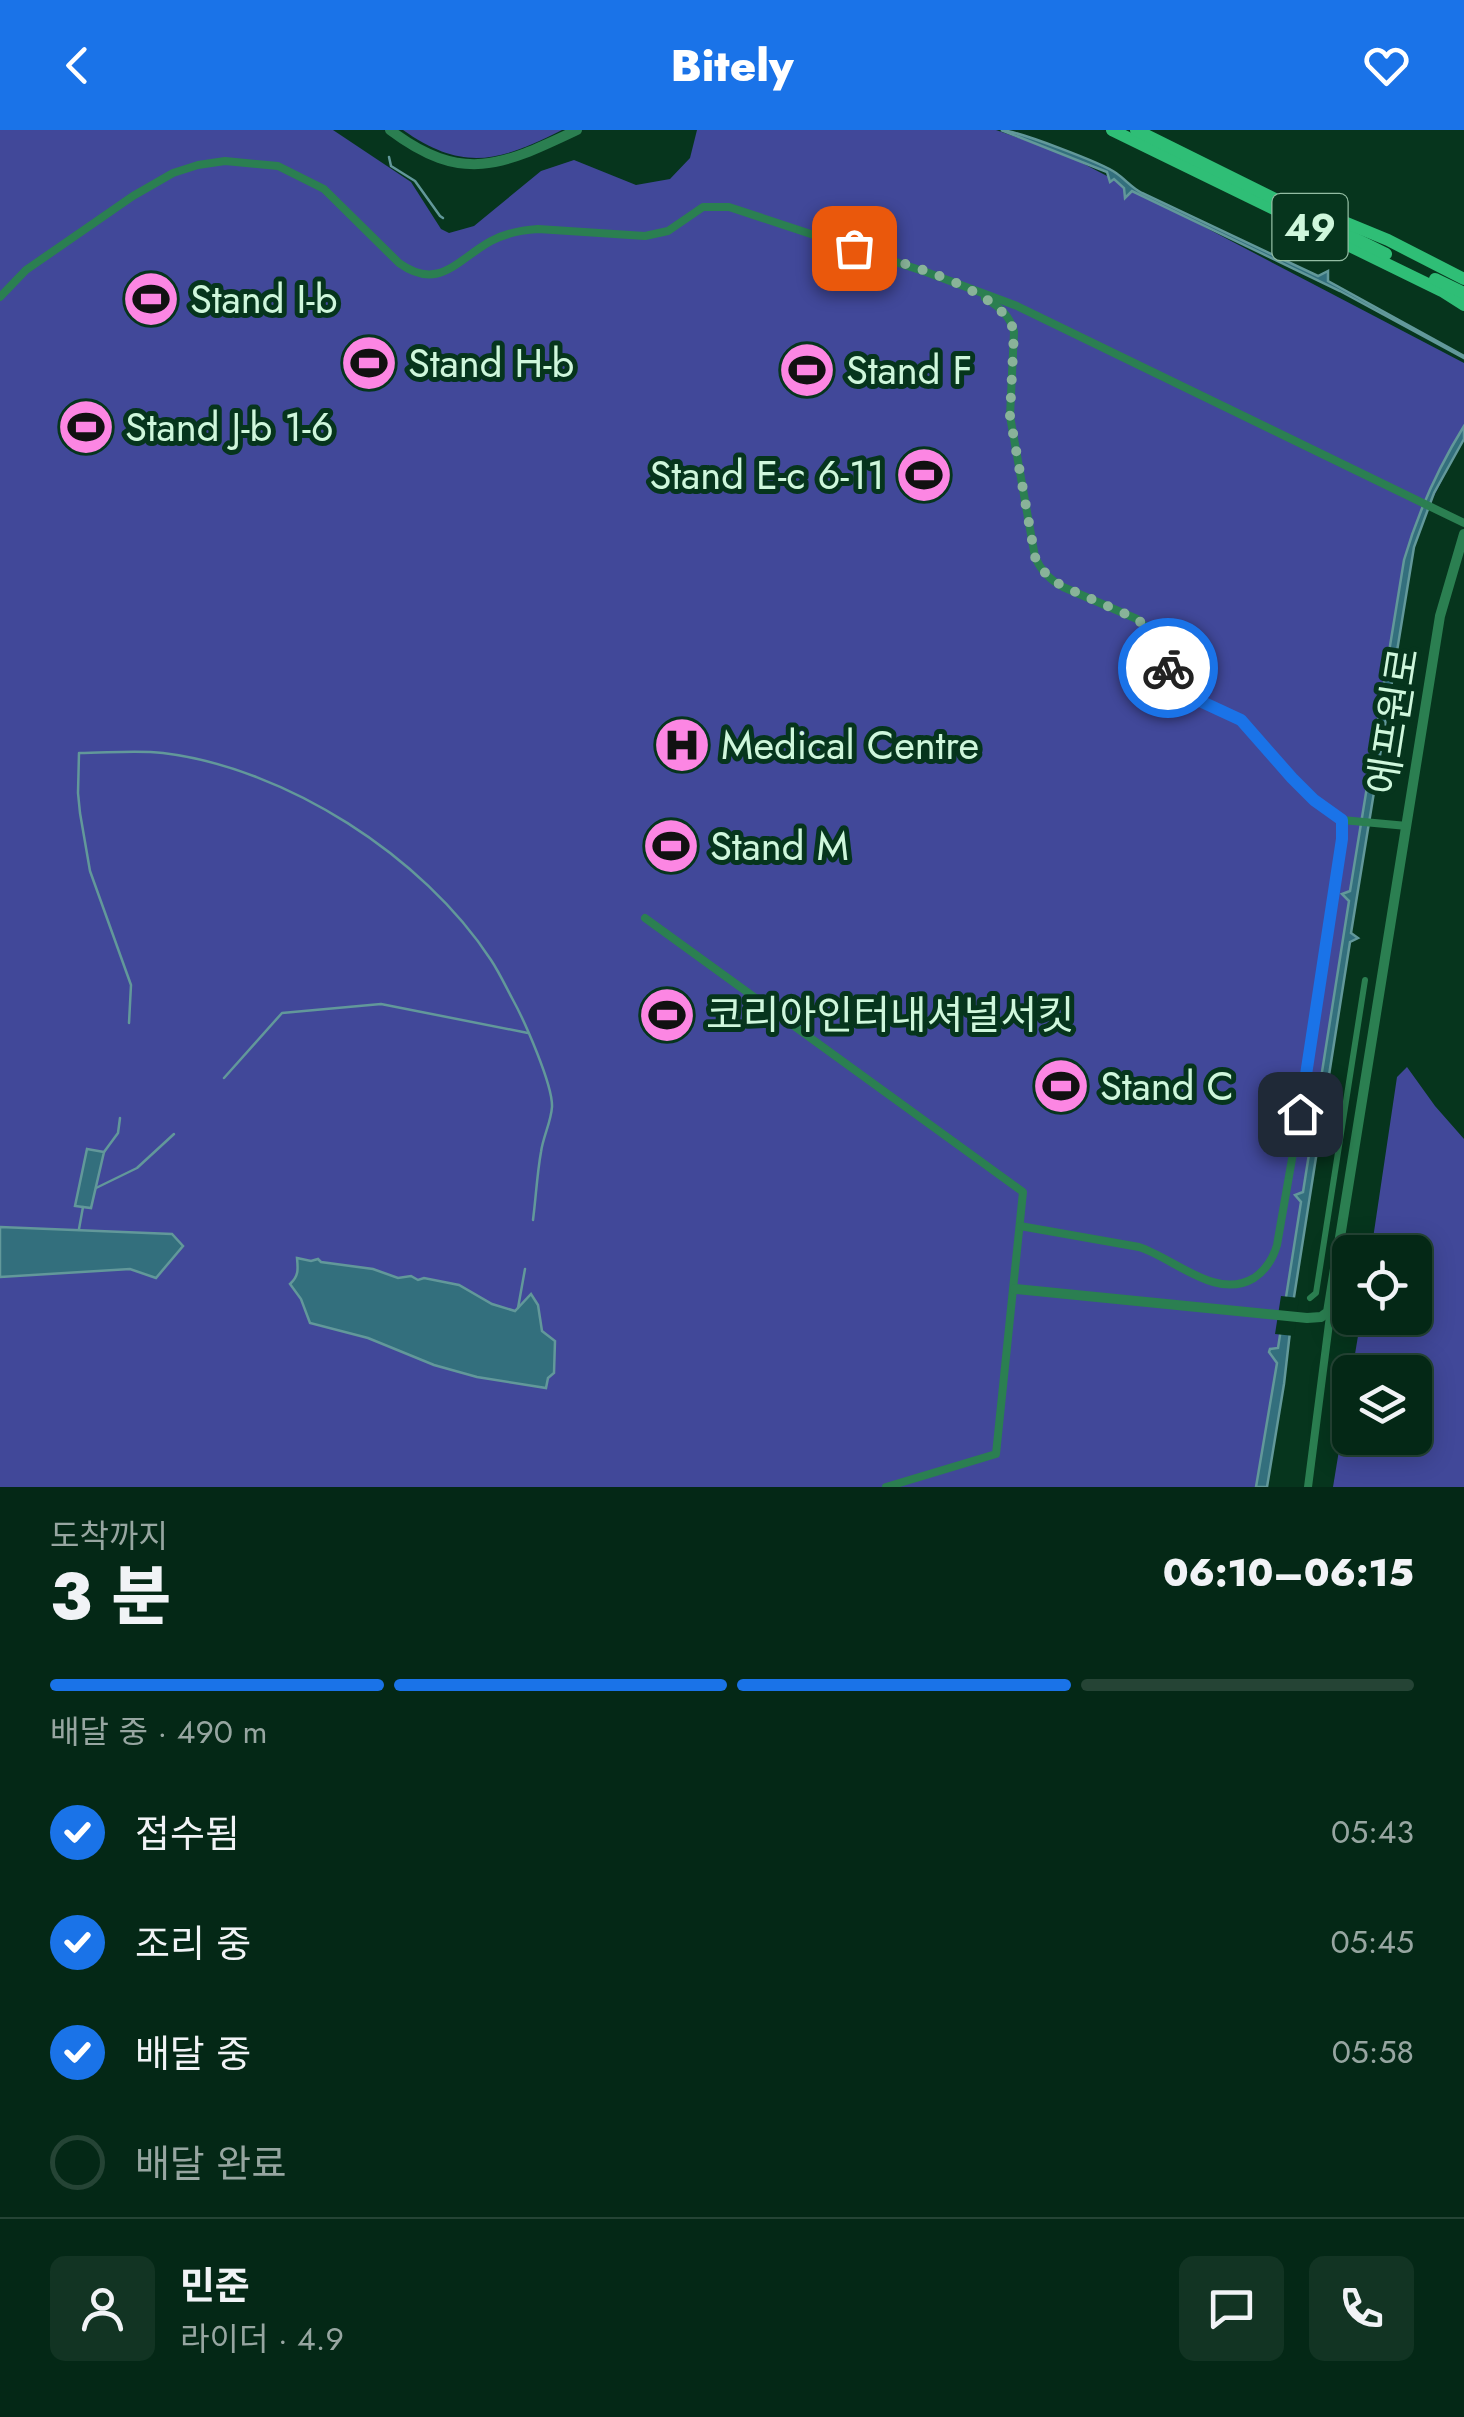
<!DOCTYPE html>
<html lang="ko">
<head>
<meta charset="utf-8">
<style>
	:root { --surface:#042816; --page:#123423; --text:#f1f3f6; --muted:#97a6a1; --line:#254435; --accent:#1a73e8 }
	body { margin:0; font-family:Jost,"Noto Sans KR",sans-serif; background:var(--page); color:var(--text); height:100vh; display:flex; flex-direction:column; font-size:38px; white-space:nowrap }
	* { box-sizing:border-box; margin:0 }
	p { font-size:32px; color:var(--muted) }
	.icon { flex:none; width:55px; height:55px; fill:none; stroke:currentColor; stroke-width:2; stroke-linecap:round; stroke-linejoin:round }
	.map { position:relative; height:1357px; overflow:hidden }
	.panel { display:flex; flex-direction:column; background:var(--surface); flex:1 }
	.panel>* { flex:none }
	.fabs { position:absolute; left:1332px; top:1105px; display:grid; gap:20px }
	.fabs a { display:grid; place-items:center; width:100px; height:100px; border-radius:15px; background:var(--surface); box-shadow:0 5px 25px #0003,0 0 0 2px var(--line); font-size:50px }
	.pin { position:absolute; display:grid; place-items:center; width:85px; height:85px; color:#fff; margin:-42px; border-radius:20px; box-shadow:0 5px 15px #0006 }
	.courier { position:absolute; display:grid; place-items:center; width:100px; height:100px; margin:-50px; border:8px solid #1a73e8; border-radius:50%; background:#fff; color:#222; box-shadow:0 2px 12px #0007 }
	.summary em { font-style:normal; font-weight:800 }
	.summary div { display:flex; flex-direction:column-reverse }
	.summary { display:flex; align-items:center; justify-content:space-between; height:170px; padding:0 50px }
	h1 { font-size:65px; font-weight:800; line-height:75px }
	.bar { display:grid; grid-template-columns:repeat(4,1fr); gap:15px 10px; align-content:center; height:120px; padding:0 50px }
	.bar i { height:12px; border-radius:8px; background:var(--line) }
	.bar .selected { background:var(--accent) }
	.bar p { grid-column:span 4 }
	.line { display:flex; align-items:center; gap:25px; padding:0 50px; border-top:2px solid var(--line) }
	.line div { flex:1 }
	.round { display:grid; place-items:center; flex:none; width:105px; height:105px; border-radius:15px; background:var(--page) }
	ol { padding:0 50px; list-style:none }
	li { display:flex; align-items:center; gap:30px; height:110px }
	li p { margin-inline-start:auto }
	li .icon { padding:10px; border-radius:50%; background:var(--accent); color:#fff; stroke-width:4 }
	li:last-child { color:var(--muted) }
	li i { width:55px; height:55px; border:5px solid var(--line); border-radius:50% }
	header { display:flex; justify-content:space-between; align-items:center; height:130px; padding:0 50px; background:var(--accent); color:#fff; font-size:45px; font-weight:800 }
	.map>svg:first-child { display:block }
	.green { fill:#414899 }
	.water { fill:#336f7d; stroke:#62989a; stroke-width:2.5 }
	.pier { fill:#06351d }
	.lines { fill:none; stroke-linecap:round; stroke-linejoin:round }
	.stream { stroke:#62989a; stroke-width:2.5 }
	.pedestrian { stroke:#2b7f51; stroke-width:6 }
	.minor { stroke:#2b7f51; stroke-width:8 }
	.tertiary { stroke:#2b7f51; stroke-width:10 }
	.trunk { stroke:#2fbe76; stroke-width:12 }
	.done { stroke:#89b399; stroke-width:10; stroke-dasharray:0 18 }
	.route { stroke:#1a73e8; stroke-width:12 }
	.labels { text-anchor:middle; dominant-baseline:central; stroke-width:10; stroke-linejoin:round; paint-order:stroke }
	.shield { fill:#06351d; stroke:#93bda3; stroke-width:2.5 }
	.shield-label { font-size:38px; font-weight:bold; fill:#cff7dc }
	.poi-label { font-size:40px; fill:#cff7dc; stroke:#06351d; text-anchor:start }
	.street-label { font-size:40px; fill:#cff7dc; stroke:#06351d }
</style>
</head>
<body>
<header><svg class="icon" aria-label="back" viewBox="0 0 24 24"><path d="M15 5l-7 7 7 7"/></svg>Bitely<svg class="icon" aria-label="heart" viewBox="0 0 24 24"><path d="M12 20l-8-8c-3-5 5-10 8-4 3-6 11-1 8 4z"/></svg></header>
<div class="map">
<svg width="1464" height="1357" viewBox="0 0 1464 1357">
	<rect width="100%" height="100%" fill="#06351d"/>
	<!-- green -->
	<g class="green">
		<path d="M0,0h333l78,52 30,47 8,4 25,-7 67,-55 33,-11 62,25 34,-6 20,-21 7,-28h299l69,24 399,209v75l-55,106 -149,943h-1260z"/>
		<path d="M403,0h159c-62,31 -98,43 -159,0z"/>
		<path d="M1407,937l28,39 29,33v348h-131l17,-104v55h65v-66h-63l9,-54h54v-66h-44l26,-175z"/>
	</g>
	<!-- water -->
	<g class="water">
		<path d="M1001,0c17,1 101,33 115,43 10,7 16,15 26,20l176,83 10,-5v10l136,75v2l-124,-67 -208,-100 -7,7 -1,-10 -10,-9 -4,3 -3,-10z"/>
		<path d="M1464,296v13l-30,54 -20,54 -63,386 7,5 -8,4 -56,355 -10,87 -17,103h-11l21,-124 -8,-11 1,-3 8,-1 23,-146 -6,-7 8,-3 46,-291 -7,-7 8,-3 54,-331c14,-48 34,-92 60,-134z"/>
		<path d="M87,1019l17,3 -13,56 -16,-2z"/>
		<path d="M0,1097l172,7 11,12 -27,32 -26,-9 -130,8z"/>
		<path d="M297,1128l14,3 7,-2 3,3 52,7 25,9 13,-2 7,4 6,-2 35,7 33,19 23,7 16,-17 7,11 4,26 13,10 -1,32 -6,5 -2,10 -69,-11 -43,-12 -66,-27 -58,-15 -9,-24 -11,-15c9,-8 8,-15 7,-26z"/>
	</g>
	<!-- pier -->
	<path class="pier" d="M1281,1166l18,2 -5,38 -19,-2z"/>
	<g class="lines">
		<!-- stream -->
		<g class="stream">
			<path d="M389,27l2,9 24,15 25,35 3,2"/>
			<path d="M129,893l2,-38 -41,-114 -10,-58 -2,-20 1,-40c28,0 57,-3 84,0 123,15 260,103 328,207 8,12 15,27 22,40 11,20 40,85 39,107 -1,15 -9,30 -11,45 -4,22 -5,45 -8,68"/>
			<path d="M224,948l58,-65 99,-9 147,29"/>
			<path d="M104,1022l14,-19 2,-15"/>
			<path d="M96,1058l41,-20 37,-34"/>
			<path d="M79,1099l4,-22"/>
			<path d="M518,1178l7,-39"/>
		</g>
		<!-- pedestrian -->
		<path class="pedestrian" d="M1310,1168l6,-5 49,-313"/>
		<!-- minor -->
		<g class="minor">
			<path d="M0,167l26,-27 107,-74 40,-23 25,-8 27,-4 53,5 46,23 75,74c40,29 59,-4 92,-22 15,-8 31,-11 47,-12l107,7 23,-5 35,-24h26l197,65 91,34 447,217"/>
			<path d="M985,168c14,9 25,17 29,34l-4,84 25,141c6,14 15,23 28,30l74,32 9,8 20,38 34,36 41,19 51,58 22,22 28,20 65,6"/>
			<path d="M645,788l378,274 -27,262 -110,33"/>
			<path d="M1020,1096l119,21c35,11 77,54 115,31 12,-8 19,-19 23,-33l23,-132 42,-274v-19"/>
			<path d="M1308,1357l23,-179"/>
		</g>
		<!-- tertiary -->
		<g class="tertiary">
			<path d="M390,0c73,55 113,35 187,0"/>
			<path d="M1015,1159l292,29 14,-1 7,-5 112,-696 24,-82"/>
		</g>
		<!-- trunk -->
		<g class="trunk">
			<path d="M1112,0l330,161 22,14"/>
			<path d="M1136,0l250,124"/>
			<path d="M1303,75l85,35 76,39"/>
			<path d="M1435,149l29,14"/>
		</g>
	</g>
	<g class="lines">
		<!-- done -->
		<path class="done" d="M854,118c41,14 149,39 160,84l-4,84 25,141c6,14 15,22 29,30l73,32 9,8 22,41"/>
		<!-- route -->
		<path class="route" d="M1168,538l32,33 41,19 51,58 22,22 28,20v19l-42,275"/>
	</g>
	<!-- icons -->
	<defs>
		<g id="stadium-disc" transform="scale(2.875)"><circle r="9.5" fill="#fc86e3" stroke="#06351d"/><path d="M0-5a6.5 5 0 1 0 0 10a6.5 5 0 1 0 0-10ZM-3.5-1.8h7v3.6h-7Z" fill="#111"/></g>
		<g id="hospital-disc" transform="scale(2.875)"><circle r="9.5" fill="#fc86e3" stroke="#06351d"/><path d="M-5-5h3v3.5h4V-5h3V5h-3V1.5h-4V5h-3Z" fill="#111"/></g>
	</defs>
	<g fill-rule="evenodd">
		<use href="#stadium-disc" x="151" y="169"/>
		<use href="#stadium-disc" x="369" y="233"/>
		<use href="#stadium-disc" x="807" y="240"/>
		<use href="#stadium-disc" x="86" y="297"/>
		<use href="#stadium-disc" x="924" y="345"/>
		<use href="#hospital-disc" x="682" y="615"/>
		<use href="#stadium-disc" x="671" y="716"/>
		<use href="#stadium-disc" x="667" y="885"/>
		<use href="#stadium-disc" x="1061" y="956"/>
	</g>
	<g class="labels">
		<!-- shield labels -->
		<rect class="shield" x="1272.5" y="64" width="75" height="66" rx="8"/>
		<g class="shield-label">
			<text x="1310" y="97">49</text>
		</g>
		<!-- poi labels -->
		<g class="poi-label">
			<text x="190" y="169">Stand I-b</text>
			<text x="408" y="233">Stand H-b</text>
			<text x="846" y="240">Stand F</text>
			<text x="125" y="297">Stand J-b 1-6</text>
			<text x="885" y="345" text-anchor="end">Stand E-c 6-11</text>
			<text x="721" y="615">Medical Centre</text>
			<text x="710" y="716">Stand M</text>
			<text x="706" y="885">코리아인터내셔널서킷</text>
			<text x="1100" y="956">Stand C</text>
		</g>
		<!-- street labels -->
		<g class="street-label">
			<text transform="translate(1393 591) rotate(-81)">에프원로</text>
		</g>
	</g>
</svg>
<div class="fabs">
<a><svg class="icon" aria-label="locate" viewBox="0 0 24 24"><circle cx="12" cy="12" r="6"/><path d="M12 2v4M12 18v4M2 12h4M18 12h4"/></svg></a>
<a><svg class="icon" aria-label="layers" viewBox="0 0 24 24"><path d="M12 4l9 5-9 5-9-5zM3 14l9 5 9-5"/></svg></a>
</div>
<div class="pin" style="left:854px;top:118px;background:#ea580c"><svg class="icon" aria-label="bag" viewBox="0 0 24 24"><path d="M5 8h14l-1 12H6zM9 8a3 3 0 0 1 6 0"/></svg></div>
<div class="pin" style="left:1300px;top:984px;background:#1f2937"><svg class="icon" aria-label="home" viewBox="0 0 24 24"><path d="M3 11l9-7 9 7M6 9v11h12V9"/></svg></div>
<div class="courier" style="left:1168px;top:538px"><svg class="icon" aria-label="bike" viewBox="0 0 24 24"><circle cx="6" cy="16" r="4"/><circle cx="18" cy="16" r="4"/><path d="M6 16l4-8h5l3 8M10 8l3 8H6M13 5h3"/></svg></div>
</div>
<section class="panel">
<div class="summary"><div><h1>3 분</h1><p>도착까지</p></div><em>06:10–06:15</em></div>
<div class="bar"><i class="selected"></i><i class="selected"></i><i class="selected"></i><i></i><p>배달 중 · 490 m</p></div>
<ol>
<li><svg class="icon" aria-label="check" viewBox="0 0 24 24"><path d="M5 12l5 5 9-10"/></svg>접수됨<p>05:43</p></li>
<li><svg class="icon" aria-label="check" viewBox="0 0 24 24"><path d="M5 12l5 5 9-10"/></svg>조리 중<p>05:45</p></li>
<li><svg class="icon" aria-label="check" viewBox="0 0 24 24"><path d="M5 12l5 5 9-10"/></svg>배달 중<p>05:58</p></li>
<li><i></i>배달 완료</li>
</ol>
<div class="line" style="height:180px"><a class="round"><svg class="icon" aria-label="person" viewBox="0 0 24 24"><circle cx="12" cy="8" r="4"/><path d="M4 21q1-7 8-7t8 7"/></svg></a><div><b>민준</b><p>라이더 · 4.9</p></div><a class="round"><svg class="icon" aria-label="chat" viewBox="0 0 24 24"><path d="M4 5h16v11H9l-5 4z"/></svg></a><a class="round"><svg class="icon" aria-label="phone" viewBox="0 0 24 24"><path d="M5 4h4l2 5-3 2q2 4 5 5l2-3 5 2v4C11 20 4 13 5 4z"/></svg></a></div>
</section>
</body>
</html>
